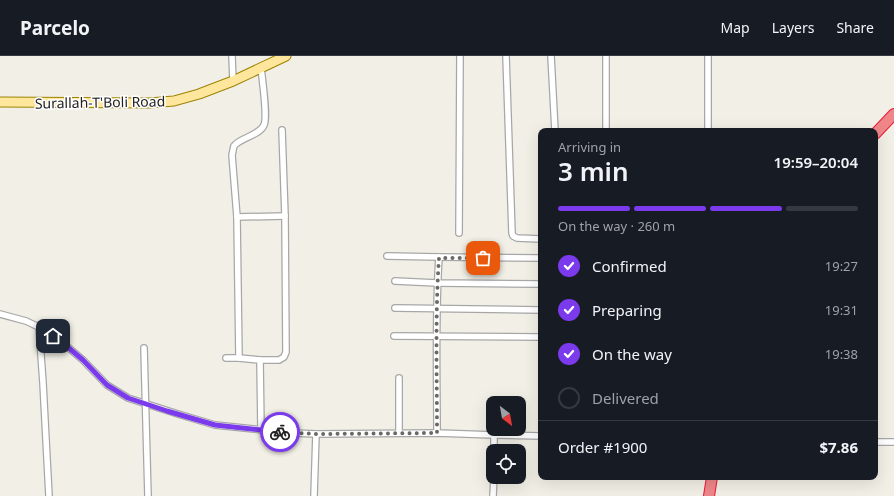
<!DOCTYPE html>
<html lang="en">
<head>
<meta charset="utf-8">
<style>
	:root { --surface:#171b24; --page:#20242c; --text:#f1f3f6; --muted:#9ea1a6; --line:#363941; --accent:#7c3aed }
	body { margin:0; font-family:"Noto Sans",sans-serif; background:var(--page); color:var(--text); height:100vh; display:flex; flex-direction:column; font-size:15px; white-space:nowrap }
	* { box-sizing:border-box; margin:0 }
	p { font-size:13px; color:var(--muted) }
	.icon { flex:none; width:22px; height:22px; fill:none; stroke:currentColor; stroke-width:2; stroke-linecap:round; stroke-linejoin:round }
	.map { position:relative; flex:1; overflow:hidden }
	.panel { position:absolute; left:538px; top:72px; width:340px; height:352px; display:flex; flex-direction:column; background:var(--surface); border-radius:8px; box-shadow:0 4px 16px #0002 }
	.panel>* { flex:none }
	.needle { width:26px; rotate:149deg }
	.buttons { position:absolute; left:486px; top:340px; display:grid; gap:8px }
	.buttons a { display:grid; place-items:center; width:40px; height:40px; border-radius:8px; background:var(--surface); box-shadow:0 4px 16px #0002; font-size:20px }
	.pin { position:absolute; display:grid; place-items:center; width:34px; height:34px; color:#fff; margin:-17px; border-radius:8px; box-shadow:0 2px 6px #0006 }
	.courier { position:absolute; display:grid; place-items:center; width:40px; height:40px; margin:-20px; border:3px solid #7c3aed; border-radius:50%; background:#fff; color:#222; box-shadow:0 1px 5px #0007 }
	.overview em { font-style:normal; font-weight:600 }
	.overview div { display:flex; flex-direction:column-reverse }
	.overview { display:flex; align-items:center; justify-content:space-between; height:68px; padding:0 20px }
	h1 { font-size:26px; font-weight:600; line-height:30px }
	.bar { display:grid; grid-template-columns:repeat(4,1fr); gap:6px 4px; align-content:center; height:48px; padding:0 20px }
	.bar i { height:5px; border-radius:3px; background:var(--line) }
	.bar .selected { background:var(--accent) }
	.bar p { grid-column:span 4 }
	.line { display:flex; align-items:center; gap:10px; padding:0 20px; border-top:1px solid var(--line) }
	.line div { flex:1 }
	ol { padding:0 20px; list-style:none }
	li { display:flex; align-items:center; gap:12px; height:44px }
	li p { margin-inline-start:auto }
	li .icon { padding:4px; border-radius:50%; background:var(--accent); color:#fff; stroke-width:4 }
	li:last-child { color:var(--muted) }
	li i { width:22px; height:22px; border:2px solid var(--line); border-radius:50% }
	header { display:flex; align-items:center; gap:24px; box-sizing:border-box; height:56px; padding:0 20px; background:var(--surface); border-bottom:1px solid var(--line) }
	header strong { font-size:19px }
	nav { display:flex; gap:22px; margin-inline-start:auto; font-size:14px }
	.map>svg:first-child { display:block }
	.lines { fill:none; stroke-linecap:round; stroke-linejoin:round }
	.street-casing { stroke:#a7a7a7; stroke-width:8 }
	.primary-casing { stroke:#9c8300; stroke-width:11 }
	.highway-casing { stroke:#eb173b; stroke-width:12 }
	.street { stroke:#fff; stroke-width:5.5 }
	.primary { stroke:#ffe69d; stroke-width:9 }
	.highway { stroke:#ef8789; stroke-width:10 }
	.done { stroke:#6a6965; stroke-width:4; stroke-dasharray:0 7.2 }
	.route { stroke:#7c3aed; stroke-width:5 }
	.labels { text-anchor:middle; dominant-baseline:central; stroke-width:3; stroke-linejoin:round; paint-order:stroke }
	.street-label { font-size:14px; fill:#202020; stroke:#fff }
</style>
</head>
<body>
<header>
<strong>Parcelo</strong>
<nav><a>Map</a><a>Layers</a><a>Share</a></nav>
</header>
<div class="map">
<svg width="894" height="440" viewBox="0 0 894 440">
	<rect width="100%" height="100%" fill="#f2f0e6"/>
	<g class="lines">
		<!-- street casing -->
		<g class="street-casing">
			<g id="street">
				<path d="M232,0l1,25"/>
				<path d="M506,0l6,177 1,3 4,2 24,1"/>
				<path d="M551,0l4,75"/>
				<path d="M606,0v75"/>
				<path d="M708,0v75"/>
				<path d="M237,161l48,-1"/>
				<path d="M459,177l1,-177"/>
				<path d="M387,200l52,1 102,1"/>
				<path d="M395,225l42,2 104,1"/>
				<path d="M395,252l146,2"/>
				<path d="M0,258l26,7 17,8 20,14 20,17 24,25 21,13 50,16 37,11 79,8 22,1 121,-1 57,2 47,1"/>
				<path d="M39,271l4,56 6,113"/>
				<path d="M394,280l147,1"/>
				<path d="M144,292l4,148"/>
				<path d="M226,302h13l21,2h19l5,-3 2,-5 -1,-136 -3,-86"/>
				<path d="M239,302l-2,-141 -5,-62c1,-3 1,-6 2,-9 5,-8 25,-10 30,-21 4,-8 -2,-46 -3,-58"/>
				<path d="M260,304l1,70"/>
				<path d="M399,322v55"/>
				<path d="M437,377c0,-58 -2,-117 2,-176"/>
				<path d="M875,386h19"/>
				<path d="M494,395v-16"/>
				<path d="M314,440l2,-62"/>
				<path d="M493,440l1,-19"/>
			</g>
		</g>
		<!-- primary casing -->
		<g class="primary-casing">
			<path id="primary" d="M0,46l149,1 25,-2 25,-7 34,-13 53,-25"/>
		</g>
		<!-- highway casing -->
		<g class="highway-casing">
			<g id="highway">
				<path d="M875,78l19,-20"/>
				<path d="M709,440l3,-19"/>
			</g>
		</g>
		<!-- street -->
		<use href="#street" class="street"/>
		<!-- primary -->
		<use href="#primary" class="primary"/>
		<!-- highway -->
		<use href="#highway" class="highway"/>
	</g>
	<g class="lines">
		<!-- done -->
		<path class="done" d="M280,376l36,2 121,-1c0,-58 -2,-117 2,-175h44"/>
		<!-- route -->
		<path class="route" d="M53,280l10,7 20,17 24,25 21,13 39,13 48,14 65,7"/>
	</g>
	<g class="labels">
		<!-- street labels -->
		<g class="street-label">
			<text transform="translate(100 46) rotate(-1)">Surallah-T'Boli Road</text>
		</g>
	</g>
</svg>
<div class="buttons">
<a><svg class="needle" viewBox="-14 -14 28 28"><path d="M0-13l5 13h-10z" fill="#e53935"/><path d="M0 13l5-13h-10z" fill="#9ea1a6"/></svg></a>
<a><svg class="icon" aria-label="locate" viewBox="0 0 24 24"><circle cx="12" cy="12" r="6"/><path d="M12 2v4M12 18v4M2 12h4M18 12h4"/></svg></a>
</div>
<div class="pin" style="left:483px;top:202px;background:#ea580c"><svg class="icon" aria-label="bag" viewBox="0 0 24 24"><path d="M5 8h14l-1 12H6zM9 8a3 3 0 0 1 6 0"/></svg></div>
<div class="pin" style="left:53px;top:280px;background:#1f2937"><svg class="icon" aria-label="home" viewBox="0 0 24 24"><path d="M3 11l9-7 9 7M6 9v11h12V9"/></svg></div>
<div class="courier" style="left:280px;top:376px"><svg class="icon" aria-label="bike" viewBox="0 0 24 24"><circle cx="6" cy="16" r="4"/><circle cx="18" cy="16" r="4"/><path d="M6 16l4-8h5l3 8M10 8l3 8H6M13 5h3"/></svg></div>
<section class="panel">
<div class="overview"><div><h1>3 min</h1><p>Arriving in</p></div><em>19:59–20:04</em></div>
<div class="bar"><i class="selected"></i><i class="selected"></i><i class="selected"></i><i></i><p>On the way · 260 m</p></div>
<ol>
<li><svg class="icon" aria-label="check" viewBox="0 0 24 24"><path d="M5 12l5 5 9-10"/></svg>Confirmed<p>19:27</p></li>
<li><svg class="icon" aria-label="check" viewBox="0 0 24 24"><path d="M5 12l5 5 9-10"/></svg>Preparing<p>19:31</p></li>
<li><svg class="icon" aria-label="check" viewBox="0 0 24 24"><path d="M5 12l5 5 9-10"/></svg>On the way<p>19:38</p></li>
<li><i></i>Delivered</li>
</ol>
<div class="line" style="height:52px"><div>Order #1900</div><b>$7.86</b></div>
</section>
</div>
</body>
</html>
